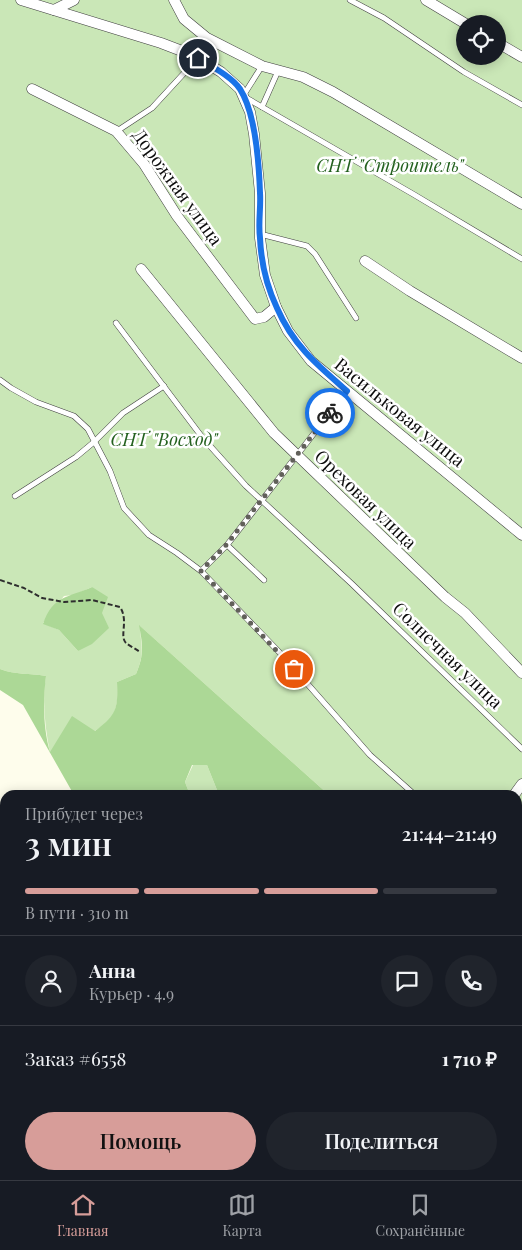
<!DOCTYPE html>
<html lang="ru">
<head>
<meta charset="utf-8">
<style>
	:root { --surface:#171b24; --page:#20242c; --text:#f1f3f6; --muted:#9ea1a6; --line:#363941; --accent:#d79d99 }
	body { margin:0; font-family:"Playfair Display",serif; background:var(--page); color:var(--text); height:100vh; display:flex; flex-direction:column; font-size:19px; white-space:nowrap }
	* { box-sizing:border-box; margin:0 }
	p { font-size:16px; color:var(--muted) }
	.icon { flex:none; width:28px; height:28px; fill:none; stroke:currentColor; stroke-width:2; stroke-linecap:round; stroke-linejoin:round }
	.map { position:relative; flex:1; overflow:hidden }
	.sheet { position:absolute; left:0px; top:790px; width:522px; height:390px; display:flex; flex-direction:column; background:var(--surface); border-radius:15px 15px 0 0; box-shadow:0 2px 12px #0003 }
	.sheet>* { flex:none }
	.tools { position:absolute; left:456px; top:15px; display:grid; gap:10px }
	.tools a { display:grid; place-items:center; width:50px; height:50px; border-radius:50%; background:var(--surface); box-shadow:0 2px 12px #0003; font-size:25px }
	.pin { position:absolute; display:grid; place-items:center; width:42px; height:42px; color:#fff; margin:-21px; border:2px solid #fff; border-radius:50%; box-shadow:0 1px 5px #0007 }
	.courier { position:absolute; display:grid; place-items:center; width:50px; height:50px; margin:-25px; border:4px solid #1a73e8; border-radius:50%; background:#fff; color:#222; box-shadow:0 1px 6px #0007 }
	.overview em { font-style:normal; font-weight:600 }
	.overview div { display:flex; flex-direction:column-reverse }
	.overview { display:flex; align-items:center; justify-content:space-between; height:85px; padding:0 25px }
	h1 { font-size:32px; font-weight:600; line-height:38px }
	.bar { display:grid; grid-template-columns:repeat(4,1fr); gap:8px 5px; align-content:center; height:60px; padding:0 25px }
	.bar i { height:6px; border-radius:4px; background:var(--line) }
	.bar .selected { background:var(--accent) }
	.bar p { grid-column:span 4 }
	.line { display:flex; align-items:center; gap:12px; padding:0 25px; border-top:1px solid var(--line) }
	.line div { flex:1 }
	.round { display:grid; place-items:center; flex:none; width:52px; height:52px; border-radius:26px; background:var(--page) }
	.button { display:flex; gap:10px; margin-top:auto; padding:10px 25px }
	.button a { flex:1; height:58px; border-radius:30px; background:var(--accent); color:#111; font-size:20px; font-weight:600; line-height:58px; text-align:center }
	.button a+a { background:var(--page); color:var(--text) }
	.menu { display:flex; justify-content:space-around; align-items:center; height:70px; border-top:1px solid var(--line); background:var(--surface); font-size:14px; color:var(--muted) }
	.menu a { display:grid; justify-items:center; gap:2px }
	.menu .selected { color:var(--accent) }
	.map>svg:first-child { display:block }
	.green { fill:#cae7b7; fill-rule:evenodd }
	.forest { fill:#acd896 }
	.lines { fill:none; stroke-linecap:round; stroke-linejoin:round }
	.lane-casing { stroke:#3f3f3f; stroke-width:6 }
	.street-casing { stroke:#3f3f3f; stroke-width:11 }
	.path { stroke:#2e2e2e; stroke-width:2; stroke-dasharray:5 2.5; stroke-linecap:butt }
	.lane { stroke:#fff; stroke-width:5 }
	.street { stroke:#fff; stroke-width:10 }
	.done { stroke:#61605a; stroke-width:5; stroke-dasharray:0 9 }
	.route { stroke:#1a73e8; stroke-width:6 }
	.labels { text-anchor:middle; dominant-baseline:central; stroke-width:5; stroke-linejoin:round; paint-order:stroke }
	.park-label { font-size:18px; font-style:italic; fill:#24611f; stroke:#fff }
	.street-label { font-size:18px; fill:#0c0c0c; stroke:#fff }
</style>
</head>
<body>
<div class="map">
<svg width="522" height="1180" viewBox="0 0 522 1180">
	<rect width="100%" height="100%" fill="#fefdec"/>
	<!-- green -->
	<g class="green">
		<path d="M0,0h522v956l-4,-3v-158h-189l-189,-169c1,22 5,26 -4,48l-19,8c1,12 1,24 -5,35 -8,13 -47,28 -62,36 -5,-26 -8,-51 -4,-77 -17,-3 -30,-1 -46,-7zM465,24h33v32h-33zM92,587l10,26 -24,38 -19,-21 -16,-7 21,-27 10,-1z"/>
		<path d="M193,765h14l12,30h-29l-5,-13z"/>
		<path d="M0,1076h5v99h70l1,5h-76z"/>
		<path d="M522,1100v80h-156l2,-5h150v-72z"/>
	</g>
	<!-- forest -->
	<g class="forest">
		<path d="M92,587l16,10 -6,16 7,15 -17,16 -14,7 -19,-21 -16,-6c10,-29 25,-26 49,-37z"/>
		<path d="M139,625l190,170h-110l-12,-30h-15l-7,17 5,13h-116l-51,-90 -23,-15v-21c16,6 29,4 46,7 -3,25 -3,52 4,76l22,-36 23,15c22,-16 23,-23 22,-49l19,-8c8,-19 7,-28 3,-49z"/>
	</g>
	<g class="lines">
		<!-- lane casing -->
		<g class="lane-casing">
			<g id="lane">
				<path d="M350,0l34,18 80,54 58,33"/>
				<path d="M262,66l-19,30 170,98 109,65"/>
				<path d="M262,107l16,-36"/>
				<path d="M117,131l35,-23 46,-50"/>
				<path d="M260,234l47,12 8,8 41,64"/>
				<path d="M116,323l86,114 44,49 106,98 170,165"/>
				<path d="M0,380l11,8 25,14 38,14 14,13 22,42 14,37 25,27 28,18 24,18 81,84 88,100 45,40"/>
				<path d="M15,496l61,-39 18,-15 29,-29 41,-27"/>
				<path d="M227,545l120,-154"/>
				<path d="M201,571l26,-26 37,35"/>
			</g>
		</g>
		<!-- street casing -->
		<g class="street-casing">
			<g id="street">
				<path d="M21,0l140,43 34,13 26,16 19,17 10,23 4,22 6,59v45l5,37 11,32 12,24 23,30 211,174"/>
				<path d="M174,0l10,19 23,19 55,28 41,11 30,15 189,112"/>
				<path d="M426,0l40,24"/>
				<path d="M54,10l20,-10"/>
				<path d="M498,43l24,14"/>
				<path d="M32,89l84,42 28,33 33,52 78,103 9,-2 12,-10"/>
				<path d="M365,261l45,30 112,67"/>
				<path d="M141,269l133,164 171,164 20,16 57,60"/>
				<path d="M514,795l8,-11"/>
				<path d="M0,829l5,9"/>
				<path d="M518,887l4,4"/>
				<path d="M195,1175l2,5"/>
			</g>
		</g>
		<!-- path -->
		<g class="path">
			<path d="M0,580l24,8 18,10 22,4 28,-2 28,7c9,14 -1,29 6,36 4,3 10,6 14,9"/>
			<path d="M0,1031l5,16"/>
			<path d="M0,1068l5,3"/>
			<path d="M518,1167l4,-3"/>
			<path d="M44,1175l2,5"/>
			<path d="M491,1180l7,-5"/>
			<path d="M501,1180l2,-5"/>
			<path d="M503,1180l2,-5"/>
		</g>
		<!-- lane -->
		<use href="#lane" class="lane"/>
		<!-- street -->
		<use href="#street" class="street"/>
	</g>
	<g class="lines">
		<!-- done -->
		<path class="done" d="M294,669l-93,-98 26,-27 103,-131"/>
		<!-- route -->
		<path class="route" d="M198,58c13,8 34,19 42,31 16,25 19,75 20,104 1,15 -2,30 0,45 1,23 7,49 17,70 16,37 40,57 70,83l-17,22"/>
	</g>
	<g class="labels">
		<!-- park labels -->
		<g class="park-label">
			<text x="390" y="165">СНТ "Строитель"</text>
			<text x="164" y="439">СНТ "Восход"</text>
		</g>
		<!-- street labels -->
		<g class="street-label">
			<text transform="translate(178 187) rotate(54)">Дорожная улица</text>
			<text transform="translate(400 412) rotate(39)">Васильковая улица</text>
			<text transform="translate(366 499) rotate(44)">Ореховая улица</text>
			<text transform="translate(448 655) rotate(44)">Солнечная улица</text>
		</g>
	</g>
</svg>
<div class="tools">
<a><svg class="icon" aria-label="locate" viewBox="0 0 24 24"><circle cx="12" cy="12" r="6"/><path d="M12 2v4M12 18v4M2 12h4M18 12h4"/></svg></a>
</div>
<div class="pin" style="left:294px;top:669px;background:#ea580c"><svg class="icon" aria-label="bag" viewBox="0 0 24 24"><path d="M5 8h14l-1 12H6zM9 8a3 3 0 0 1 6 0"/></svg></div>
<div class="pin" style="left:198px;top:58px;background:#1f2937"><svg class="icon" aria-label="home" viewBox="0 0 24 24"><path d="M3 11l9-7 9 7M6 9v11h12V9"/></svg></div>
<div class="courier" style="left:330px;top:413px"><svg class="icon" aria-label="bike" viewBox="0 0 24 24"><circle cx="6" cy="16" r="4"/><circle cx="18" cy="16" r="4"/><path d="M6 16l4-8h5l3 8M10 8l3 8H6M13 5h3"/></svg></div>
<section class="sheet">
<div class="overview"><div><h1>3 мин</h1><p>Прибудет через</p></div><em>21:44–21:49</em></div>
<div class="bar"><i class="selected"></i><i class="selected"></i><i class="selected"></i><i></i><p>В пути · 310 m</p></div>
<div class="line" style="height:90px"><a class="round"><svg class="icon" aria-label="person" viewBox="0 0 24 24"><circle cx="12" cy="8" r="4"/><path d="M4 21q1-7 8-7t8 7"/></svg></a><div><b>Анна</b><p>Курьер · 4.9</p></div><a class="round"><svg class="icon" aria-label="chat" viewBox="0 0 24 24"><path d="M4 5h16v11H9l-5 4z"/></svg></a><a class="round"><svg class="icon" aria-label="phone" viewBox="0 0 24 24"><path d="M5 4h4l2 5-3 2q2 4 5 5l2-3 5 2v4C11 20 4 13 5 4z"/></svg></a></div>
<div class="line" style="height:65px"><div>Заказ #6558</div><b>1 710 ₽</b></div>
<div class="button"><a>Помощь</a><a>Поделиться</a></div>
</section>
</div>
<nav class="menu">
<a class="selected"><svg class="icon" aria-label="home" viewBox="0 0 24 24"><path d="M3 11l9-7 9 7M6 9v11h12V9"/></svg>Главная</a>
<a><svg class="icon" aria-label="map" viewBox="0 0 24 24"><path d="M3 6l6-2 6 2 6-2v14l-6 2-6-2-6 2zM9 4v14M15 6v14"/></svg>Карта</a>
<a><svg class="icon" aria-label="saved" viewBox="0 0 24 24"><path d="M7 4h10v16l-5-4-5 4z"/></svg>Сохранённые</a>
</nav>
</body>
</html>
